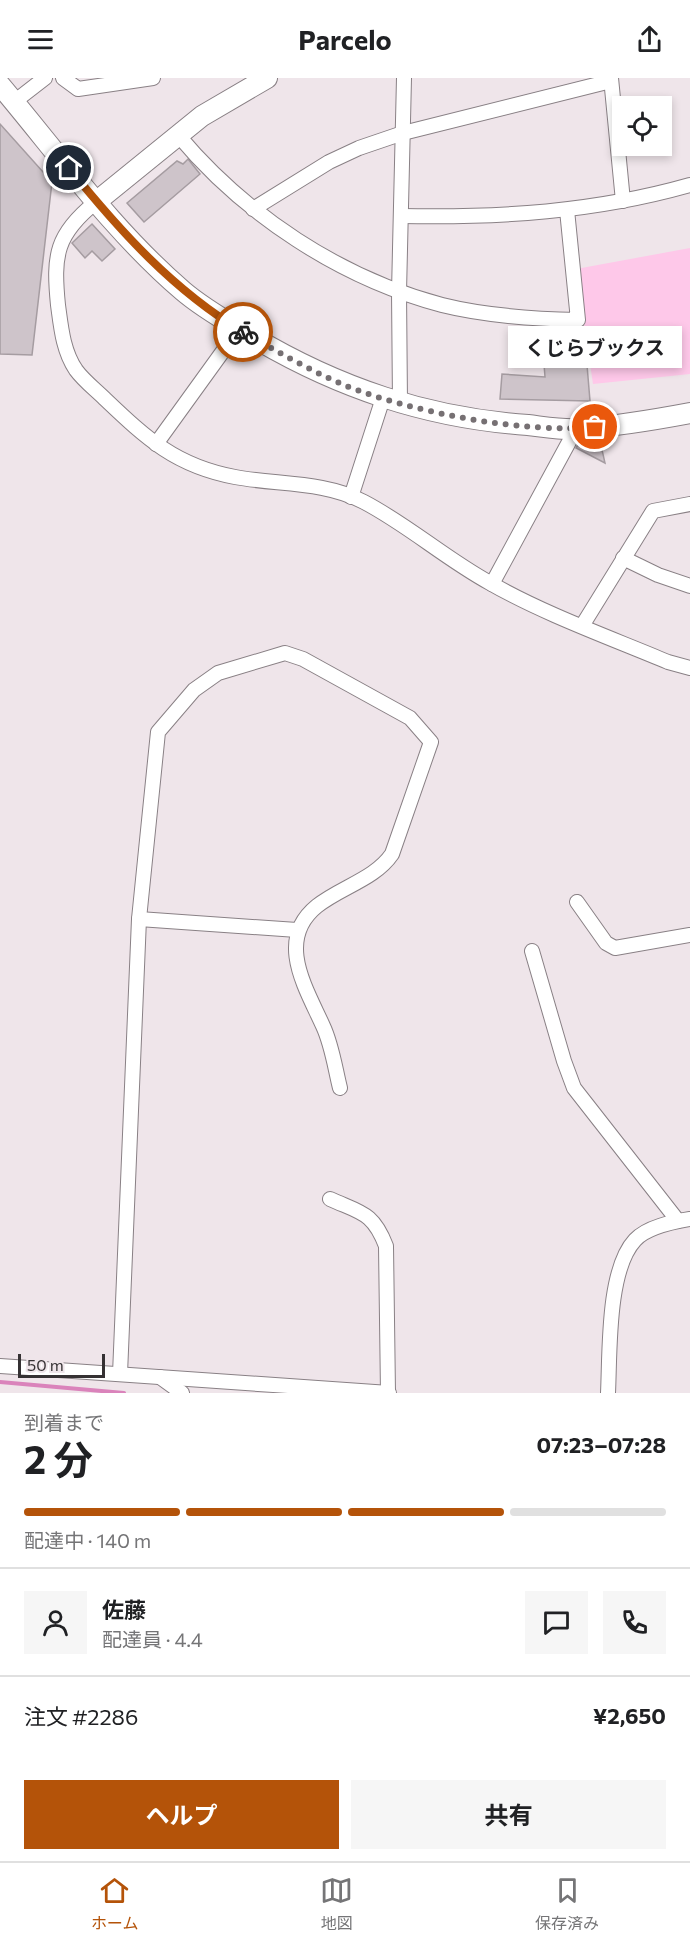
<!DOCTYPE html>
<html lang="ja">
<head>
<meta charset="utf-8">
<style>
	:root { --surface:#fff; --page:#f6f6f6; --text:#202124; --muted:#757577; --line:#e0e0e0; --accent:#b45309 }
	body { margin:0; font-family:Commissioner,"Noto Sans JP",sans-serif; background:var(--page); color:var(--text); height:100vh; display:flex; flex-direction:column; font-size:22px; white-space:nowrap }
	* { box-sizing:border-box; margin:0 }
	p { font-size:20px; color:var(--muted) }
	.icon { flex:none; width:33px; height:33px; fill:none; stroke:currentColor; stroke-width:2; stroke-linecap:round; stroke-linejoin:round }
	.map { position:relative; height:1315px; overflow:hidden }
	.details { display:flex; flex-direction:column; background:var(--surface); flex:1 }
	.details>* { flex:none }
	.controls { position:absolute; left:612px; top:18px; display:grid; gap:12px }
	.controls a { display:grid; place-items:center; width:60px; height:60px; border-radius:0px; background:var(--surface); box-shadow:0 3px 9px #0003; font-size:30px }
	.scale { position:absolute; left:18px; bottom:15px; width:87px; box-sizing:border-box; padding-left:6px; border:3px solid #353133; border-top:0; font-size:16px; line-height:21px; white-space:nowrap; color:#353133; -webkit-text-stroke:4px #efe5ea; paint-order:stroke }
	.pin { position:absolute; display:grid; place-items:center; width:51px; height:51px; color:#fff; margin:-26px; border:3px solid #fff; border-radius:50%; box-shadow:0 2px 6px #0007 }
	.courier { position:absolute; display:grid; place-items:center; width:60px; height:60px; margin:-30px; border:4px solid #b45309; border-radius:50%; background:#fff; color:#222; box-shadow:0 2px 8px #0007 }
	.bubble { position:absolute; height:42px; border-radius:0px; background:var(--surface); box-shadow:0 3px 9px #0003; font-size:20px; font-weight:700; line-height:42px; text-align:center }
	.summary em { font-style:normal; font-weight:700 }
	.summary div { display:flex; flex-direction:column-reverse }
	.summary { display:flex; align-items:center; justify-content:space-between; height:102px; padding:0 24px }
	h1 { font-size:39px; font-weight:700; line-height:45px }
	.bar { display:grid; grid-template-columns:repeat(4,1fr); gap:9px 6px; align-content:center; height:72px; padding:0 24px }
	.bar i { height:8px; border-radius:4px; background:var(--line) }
	.bar .on { background:var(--accent) }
	.bar p { grid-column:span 4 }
	.line { display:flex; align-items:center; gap:15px; padding:0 24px; border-top:2px solid var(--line) }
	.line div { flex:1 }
	.round { display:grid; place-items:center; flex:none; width:63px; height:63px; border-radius:0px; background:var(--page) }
	.primary-button { display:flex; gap:12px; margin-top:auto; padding:12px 24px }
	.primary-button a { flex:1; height:69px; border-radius:0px; background:var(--accent); color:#fff; font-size:24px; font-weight:700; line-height:69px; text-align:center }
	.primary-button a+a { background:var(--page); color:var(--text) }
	header { display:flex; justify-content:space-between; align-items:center; height:78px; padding:0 24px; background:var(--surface); font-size:27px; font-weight:700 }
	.menu { display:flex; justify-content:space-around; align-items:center; height:84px; border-top:2px solid var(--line); background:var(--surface); font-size:16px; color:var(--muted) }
	.menu a { display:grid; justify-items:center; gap:3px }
	.menu .on { color:var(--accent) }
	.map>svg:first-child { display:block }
	.green { fill:#fec8e9 }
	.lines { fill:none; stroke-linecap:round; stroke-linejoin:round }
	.stream { stroke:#da83bb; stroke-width:4 }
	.building { fill:#cec4ca; stroke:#a59ca1; stroke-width:1.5 }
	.street-casing { stroke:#898085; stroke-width:16 }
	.secondary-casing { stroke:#898085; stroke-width:22 }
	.street { stroke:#fff; stroke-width:14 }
	.secondary { stroke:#fff; stroke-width:20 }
	.done { stroke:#767073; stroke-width:6; stroke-dasharray:0 10.8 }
	.route { stroke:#b45309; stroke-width:8 }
</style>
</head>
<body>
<header><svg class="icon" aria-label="menu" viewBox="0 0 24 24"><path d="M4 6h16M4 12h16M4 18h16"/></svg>Parcelo<svg class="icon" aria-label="share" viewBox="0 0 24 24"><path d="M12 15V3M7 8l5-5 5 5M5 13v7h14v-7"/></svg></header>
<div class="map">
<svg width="690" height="1315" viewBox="0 0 690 1315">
	<rect width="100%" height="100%" fill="#efe5ea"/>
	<!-- green -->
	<path class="green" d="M690,170v126l-97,10 -17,-115z"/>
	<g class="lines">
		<!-- stream -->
		<path class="stream" d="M0,1304l124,11"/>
	</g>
	<!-- building -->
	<g class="building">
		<path d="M0,46l52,58 -20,173 -32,-1z"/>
		<path d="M188,81l12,15 -56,48 -17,-19 50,-42 6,3z"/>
		<path d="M92,146l23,25 -13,12 -10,-10 -7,7 -13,-15z"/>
		<path d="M544,286l43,1 3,36 -90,-2 2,-25 43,3z"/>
		<path d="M600,363l5,22 -29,-15 3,-5z"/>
	</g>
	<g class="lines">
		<!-- street casing -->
		<g class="street-casing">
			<g id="street">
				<path d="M63,0l15,11 75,-11"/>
				<path d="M611,0l12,123"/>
				<path d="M14,24l31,-24"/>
				<path d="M178,57c67,80 162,143 264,170 44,11 90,14 136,15l-11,-110"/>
				<path d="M96,124c-40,32 -43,53 -38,103 3,22 5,46 18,65 8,11 20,20 29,29 42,40 71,67 130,78 42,8 89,4 129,25 44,23 82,57 126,81 54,31 121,55 178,79l22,6"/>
				<path d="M253,131l76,-47 30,-14 44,-15 208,-52"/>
				<path d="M401,138c98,2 194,-4 289,-31"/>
				<path d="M400,325l-1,-111 5,-214"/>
				<path d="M156,366l83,-115"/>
				<path d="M351,419l32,-99"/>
				<path d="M623,480l35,17 32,11"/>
				<path d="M492,506l84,-155"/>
				<path d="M582,548l71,-115 37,-7"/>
				<path d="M577,824l29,41 9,5 75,-13"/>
				<path d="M139,841l158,11"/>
				<path d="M532,873l32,110 10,27 104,133"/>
				<path d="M330,1121c31,14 43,13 56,47l2,147"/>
				<path d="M0,1288l389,27"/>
				<path d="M120,1296l19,-455 19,-187 36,-42 24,-17 67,-20 18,6 107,59 21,24 -39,112c-17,25 -51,33 -75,52 -42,34 -11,82 6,120 9,19 12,42 17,62"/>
				<path d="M160,1299l22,16"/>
				<path d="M608,1315c2,-40 -1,-123 27,-153 12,-13 37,-18 55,-21"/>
			</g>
		</g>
		<!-- secondary casing -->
		<g class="secondary-casing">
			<g id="secondary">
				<path d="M0,7c59,70 113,146 183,206 21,18 45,31 68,45 87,52 176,82 277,89 17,2 34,5 50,4 38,-3 75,-9 112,-16"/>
				<path d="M96,124l106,-86 65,-38"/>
			</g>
		</g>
		<!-- street -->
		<use href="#street" class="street"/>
		<!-- secondary -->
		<use href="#secondary" class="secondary"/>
	</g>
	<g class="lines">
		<!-- done -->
		<path class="done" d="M243,254c33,19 66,38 101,53 66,27 181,49 251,42"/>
		<!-- route -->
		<path class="route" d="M69,90c51,63 104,122 174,164"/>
	</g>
</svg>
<div class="controls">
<a><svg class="icon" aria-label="locate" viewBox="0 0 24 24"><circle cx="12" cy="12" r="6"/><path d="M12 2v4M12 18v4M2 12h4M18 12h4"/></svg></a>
</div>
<div class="scale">50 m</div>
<div class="pin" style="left:595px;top:349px;background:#ea580c"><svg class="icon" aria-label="bag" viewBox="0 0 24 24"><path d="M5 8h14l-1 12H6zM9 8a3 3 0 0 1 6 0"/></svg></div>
<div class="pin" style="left:69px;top:90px;background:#1f2937"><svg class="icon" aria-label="home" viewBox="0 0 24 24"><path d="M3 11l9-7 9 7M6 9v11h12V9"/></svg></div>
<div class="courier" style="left:243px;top:254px"><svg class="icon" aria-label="bike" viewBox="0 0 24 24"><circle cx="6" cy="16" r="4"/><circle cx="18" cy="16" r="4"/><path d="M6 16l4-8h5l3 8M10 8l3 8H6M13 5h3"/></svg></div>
<div class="bubble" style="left:508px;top:248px;width:174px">くじらブックス</div>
</div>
<section class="details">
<div class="summary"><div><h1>2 分</h1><p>到着まで</p></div><em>07:23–07:28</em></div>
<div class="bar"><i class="on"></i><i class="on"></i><i class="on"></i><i></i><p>配達中 · 140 m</p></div>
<div class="line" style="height:108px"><a class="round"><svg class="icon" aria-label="person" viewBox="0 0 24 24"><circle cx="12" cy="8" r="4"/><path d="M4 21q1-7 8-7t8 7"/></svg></a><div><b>佐藤</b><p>配達員 · 4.4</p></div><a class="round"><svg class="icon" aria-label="chat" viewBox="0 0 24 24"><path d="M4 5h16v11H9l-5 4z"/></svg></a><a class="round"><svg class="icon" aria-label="phone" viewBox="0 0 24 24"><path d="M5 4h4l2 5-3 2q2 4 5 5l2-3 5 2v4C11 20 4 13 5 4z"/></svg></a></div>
<div class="line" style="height:78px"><div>注文 #2286</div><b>¥2,650</b></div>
<div class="primary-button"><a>ヘルプ</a><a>共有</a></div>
</section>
<nav class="menu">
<a class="on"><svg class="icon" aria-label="home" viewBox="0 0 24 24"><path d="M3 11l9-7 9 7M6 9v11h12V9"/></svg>ホーム</a>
<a><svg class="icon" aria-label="map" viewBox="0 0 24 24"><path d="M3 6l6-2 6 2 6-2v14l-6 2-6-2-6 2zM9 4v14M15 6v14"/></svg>地図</a>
<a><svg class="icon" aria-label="saved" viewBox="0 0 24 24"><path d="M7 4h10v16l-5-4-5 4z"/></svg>保存済み</a>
</nav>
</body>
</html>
